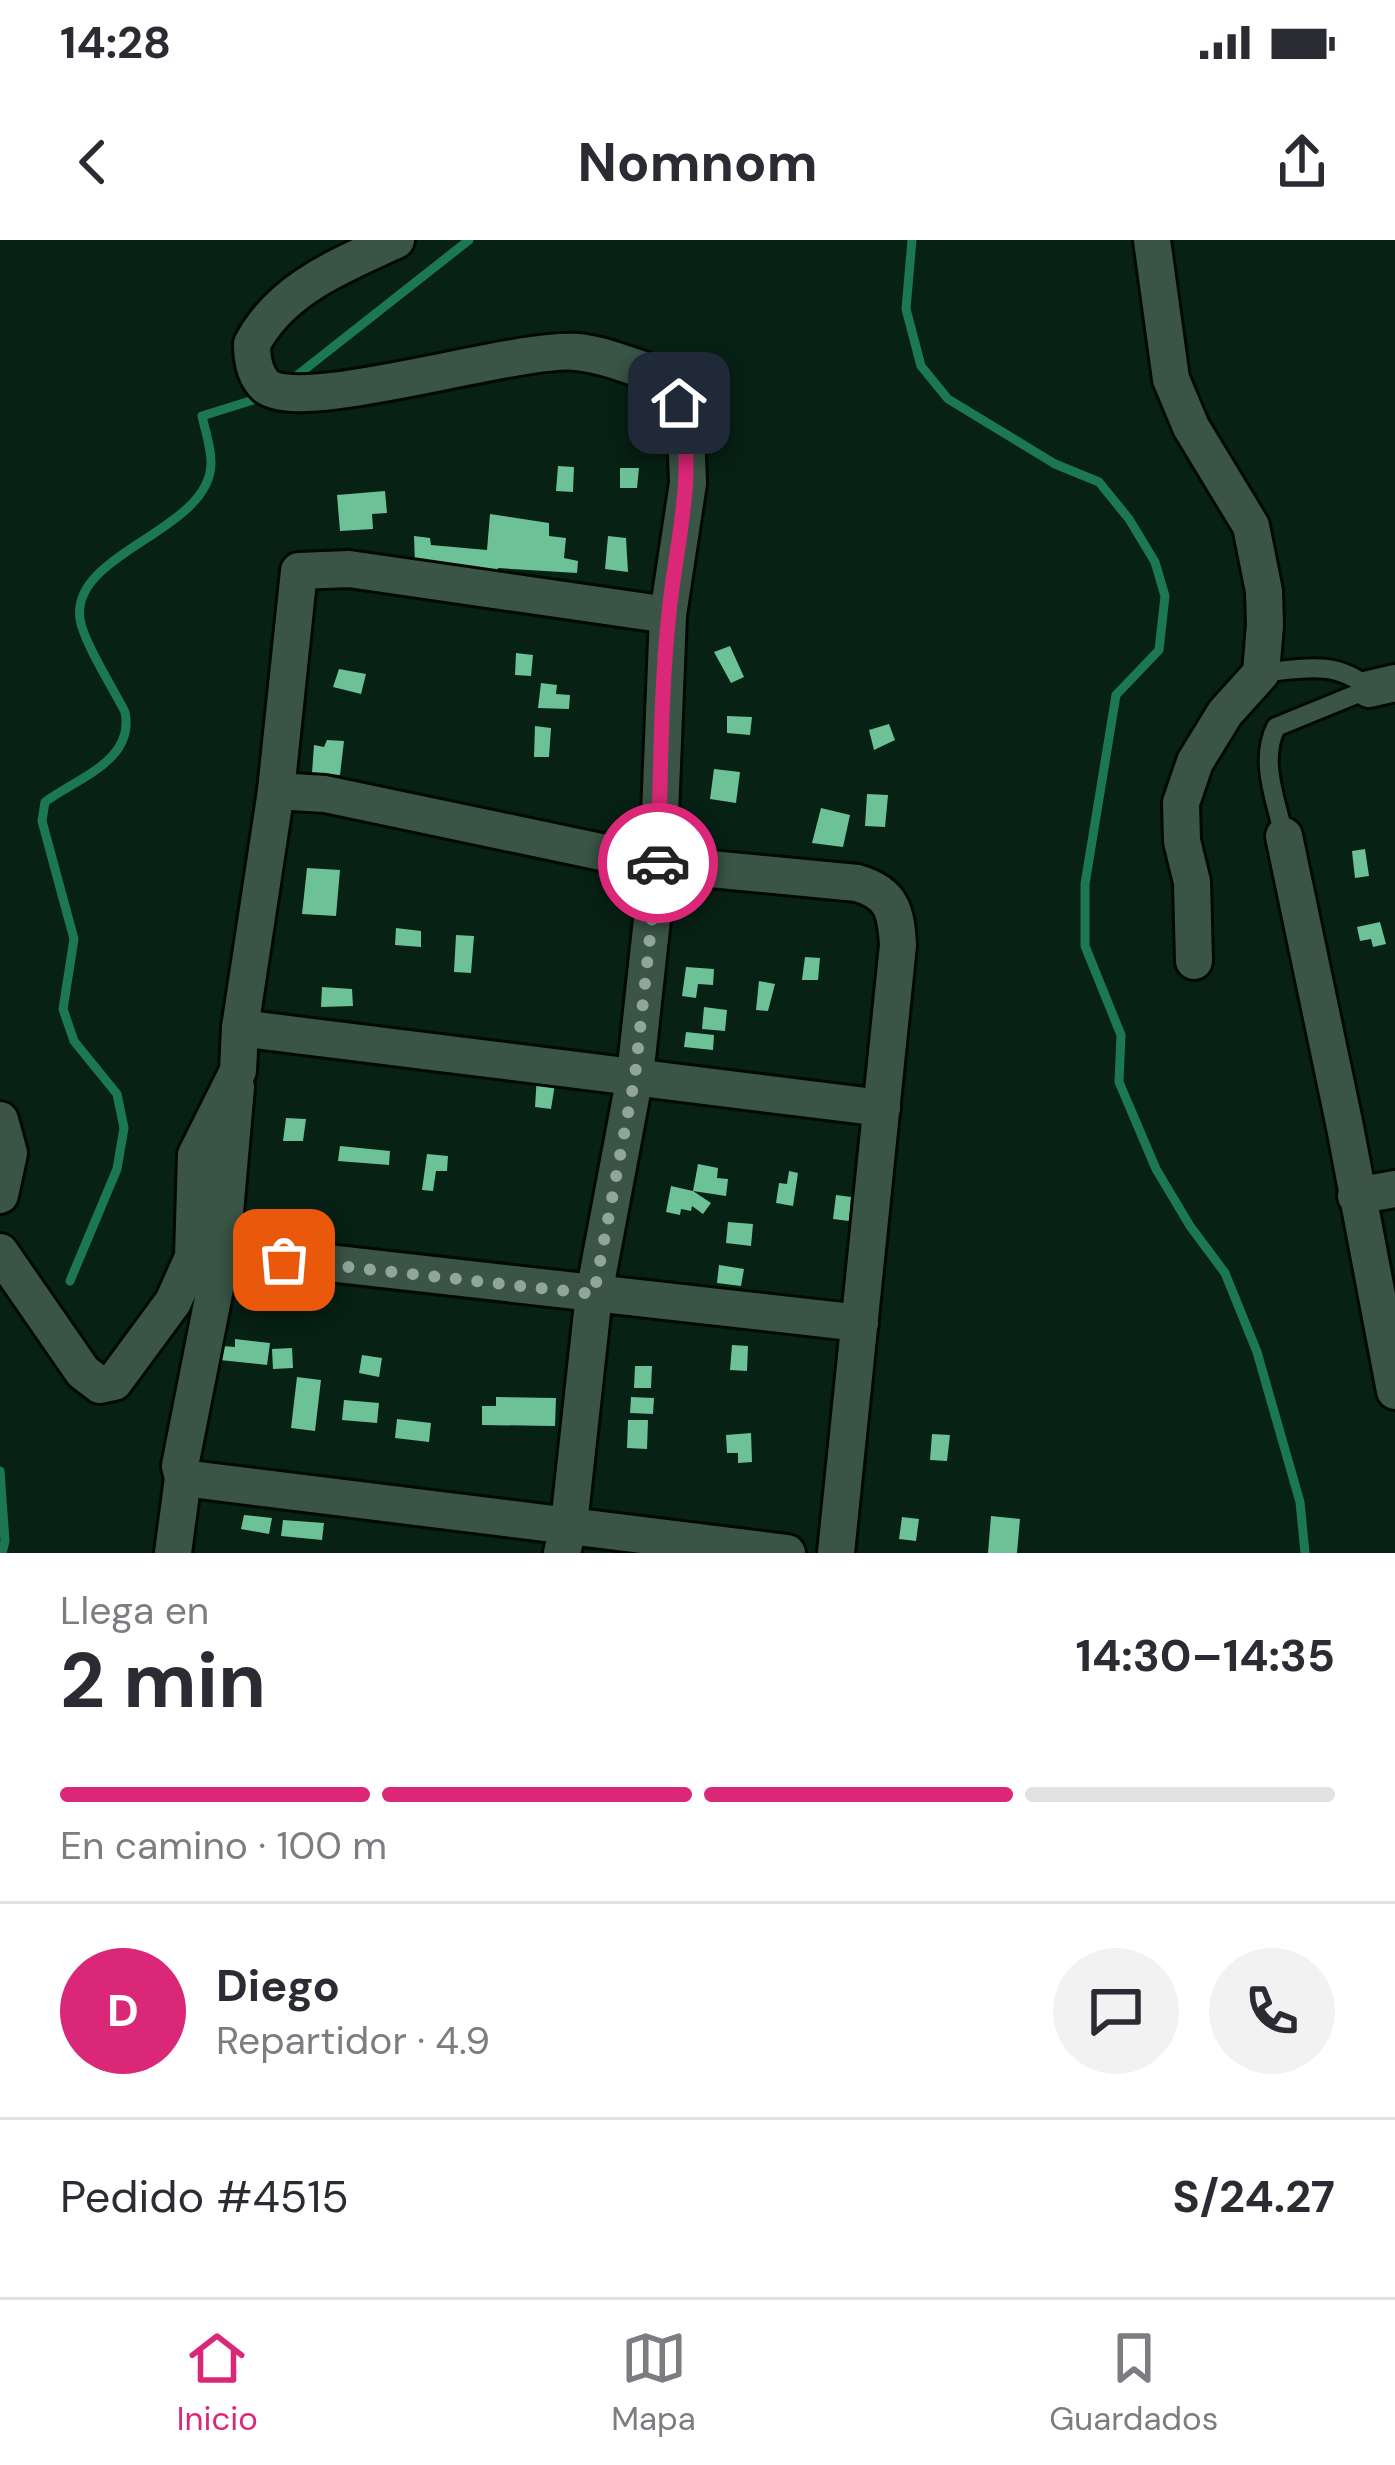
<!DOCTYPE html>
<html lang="es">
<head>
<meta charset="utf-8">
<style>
	:root { --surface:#fff; --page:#f2f2f3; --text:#2b2b33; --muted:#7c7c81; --line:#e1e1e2; --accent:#db2777 }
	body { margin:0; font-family:"DM Sans",sans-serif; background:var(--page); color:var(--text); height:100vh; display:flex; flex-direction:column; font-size:45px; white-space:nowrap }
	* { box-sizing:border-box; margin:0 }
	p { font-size:39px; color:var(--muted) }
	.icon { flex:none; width:66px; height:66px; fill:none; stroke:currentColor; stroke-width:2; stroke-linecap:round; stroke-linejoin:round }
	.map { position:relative; height:1313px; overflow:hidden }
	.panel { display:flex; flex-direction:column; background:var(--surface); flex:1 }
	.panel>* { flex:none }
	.pin { position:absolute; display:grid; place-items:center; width:102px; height:102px; color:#fff; margin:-51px; border-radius:24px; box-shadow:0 6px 18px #0006 }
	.courier { position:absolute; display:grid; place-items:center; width:120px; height:120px; margin:-60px; border:9px solid #db2777; border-radius:50%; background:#fff; color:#222; box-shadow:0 3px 15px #0007 }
	.overview em { font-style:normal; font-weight:700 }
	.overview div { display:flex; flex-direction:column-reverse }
	.overview { display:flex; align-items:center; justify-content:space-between; height:204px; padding:0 60px }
	h1 { font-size:78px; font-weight:700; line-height:90px }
	.bar { display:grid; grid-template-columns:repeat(4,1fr); gap:18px 12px; align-content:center; height:144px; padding:0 60px }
	.bar i { height:15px; border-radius:9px; background:var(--line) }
	.bar .current { background:var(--accent) }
	.bar p { grid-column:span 4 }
	.line { display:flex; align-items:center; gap:30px; padding:0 60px; border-top:3px solid var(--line) }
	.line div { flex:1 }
	.round { display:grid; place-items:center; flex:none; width:126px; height:126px; border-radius:63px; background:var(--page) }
	.status { display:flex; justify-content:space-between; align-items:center; height:84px; padding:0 60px; background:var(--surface); direction:ltr }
	.status svg { height:33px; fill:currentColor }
	header { display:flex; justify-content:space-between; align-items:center; height:156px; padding:0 60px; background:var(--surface); font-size:54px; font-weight:700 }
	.dock { display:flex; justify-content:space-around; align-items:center; height:168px; border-top:3px solid var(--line); background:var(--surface); font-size:33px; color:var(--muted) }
	.dock a { display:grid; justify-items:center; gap:6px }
	.dock .current { color:var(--accent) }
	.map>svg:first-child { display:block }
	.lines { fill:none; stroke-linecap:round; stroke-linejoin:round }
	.stream { stroke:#1c7851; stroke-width:9 }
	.building { fill:#6dc196 }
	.service-casing { stroke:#000a03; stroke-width:24 }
	.minor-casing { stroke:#000a03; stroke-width:42 }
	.service { stroke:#3a5546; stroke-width:18 }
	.minor { stroke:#3a5546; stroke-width:36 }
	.done { stroke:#92a59b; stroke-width:12; stroke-dasharray:0 21.6 }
	.route { stroke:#db2777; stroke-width:15 }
</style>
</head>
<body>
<div class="status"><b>14:28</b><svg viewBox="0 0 49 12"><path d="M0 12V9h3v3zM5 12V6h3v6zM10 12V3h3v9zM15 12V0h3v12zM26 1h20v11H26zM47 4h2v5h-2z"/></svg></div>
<header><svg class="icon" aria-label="back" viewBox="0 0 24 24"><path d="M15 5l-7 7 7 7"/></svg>Nomnom<svg class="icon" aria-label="share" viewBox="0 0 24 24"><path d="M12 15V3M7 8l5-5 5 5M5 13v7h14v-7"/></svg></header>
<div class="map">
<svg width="1395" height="1313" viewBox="0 0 1395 1313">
	<rect width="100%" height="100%" fill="#072115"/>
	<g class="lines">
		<!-- stream -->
		<g class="stream">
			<path d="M912,0l-6,69 15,57 27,33 107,65 44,18 30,37 26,43 10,34 -6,54 -43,45 -31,189v62l36,89 -2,47 37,87 34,57 35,47 32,79 43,150 5,51"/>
			<path d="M290,141l179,-141"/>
			<path d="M70,1041l47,-112 7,-41 -7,-34 -43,-53 -11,-32 11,-70 -32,-118 3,-19c32,-24 90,-41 80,-90 -11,-22 -42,-71 -45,-93 -10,-67 132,-88 131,-157 0,-15 -6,-32 -9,-46l64,-20"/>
			<path d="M0,1231l5,70 -3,12"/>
		</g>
	</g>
	<!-- building -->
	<g class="building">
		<path d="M558,226l16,1 -1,25 -17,-1z"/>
		<path d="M620,228h19l-2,20h-17z"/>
		<path d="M385,251l2,22 -15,1 1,15 -33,2 -3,-36z"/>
		<path d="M490,274l59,9v13l17,2 -2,20 14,3 -1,12 -79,-5 -1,5 -82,-9 -1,-28 16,2 1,7 56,5z"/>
		<path d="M608,296l18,2 2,34 -23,-3z"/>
		<path d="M730,406l14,31 -13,6 -17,-31z"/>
		<path d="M516,413l17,2 -2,21 -16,-1z"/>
		<path d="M339,429l27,5 -5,20 -28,-7z"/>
		<path d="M541,443l16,2 -1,9 14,1 -1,14 -31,-1z"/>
		<path d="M727,476l25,1 -2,18 -23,-2z"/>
		<path d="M889,484l6,16 -21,10 -5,-20z"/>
		<path d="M535,486l16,2 -2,29h-15z"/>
		<path d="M327,500l17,1 -4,34 -28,-2 2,-28 10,2z"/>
		<path d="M714,529l26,3 -4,31 -26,-4z"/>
		<path d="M867,554l21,1 -3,32 -20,-1z"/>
		<path d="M821,568l29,7 -7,32 -31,-4z"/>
		<path d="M1365,609l4,27 -14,2 -3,-27z"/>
		<path d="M307,628l33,2 -4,46 -34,-2z"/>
		<path d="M1380,682l6,22 -13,3 -2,-8 -11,2 -3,-14z"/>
		<path d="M396,688l25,3v16l-26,-2z"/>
		<path d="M456,695l18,1 -3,37 -17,-1z"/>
		<path d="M805,717l15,1 -2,22h-16z"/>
		<path d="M686,727l28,2 -1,16 -15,-1 -2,14 -14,-2z"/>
		<path d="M759,741l16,3 -7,27 -12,-1z"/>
		<path d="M322,747l30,2 1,17 -32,1z"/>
		<path d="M704,767l23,3 -2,21 -23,-2z"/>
		<path d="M686,792l28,3 -1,15 -29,-3z"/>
		<path d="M537,835l19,3 -5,31 -16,-2z"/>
		<path d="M286,878l20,1 -3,22h-20z"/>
		<path d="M340,906l50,5 -1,14 -51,-4z"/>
		<path d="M427,914l21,2 -1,15h-11l-3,20 -11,-1z"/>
		<path d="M698,924l20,4 -1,10 11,1 -2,17 -33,-5z"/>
		<path d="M789,931l9,2 -5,33 -17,-3 3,-20 8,1z"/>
		<path d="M671,946l22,5 18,12 -8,11 -11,-8 -1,5 -10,-2 -1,6 -14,-3z"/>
		<path d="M836,955l15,2 -2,24 -16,-2z"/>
		<path d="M728,982l25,2 -2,22 -25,-3z"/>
		<path d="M719,1025l25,4 -3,17 -24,-3z"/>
		<path d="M235,1099l35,4 -3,22 -47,-5 2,-14 13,1z"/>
		<path d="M732,1105l16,1 -1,25 -17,-1z"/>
		<path d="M292,1108l1,20 -20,1 -1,-20z"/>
		<path d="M362,1115l20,3 -3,19 -20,-4z"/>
		<path d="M635,1126h17l-1,22h-17z"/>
		<path d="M297,1137l24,3 -6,51 -24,-3z"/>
		<path d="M496,1157l60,1 -1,28 -73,-1v-19h14z"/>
		<path d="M631,1157l23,1 -1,16 -23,-1z"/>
		<path d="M344,1160l35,3 -2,20 -35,-3z"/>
		<path d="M397,1179l34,4 -2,19 -34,-4z"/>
		<path d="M628,1180h20l-1,29 -20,-1z"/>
		<path d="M751,1193l1,29 -14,1v-10h-11l-1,-18z"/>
		<path d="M932,1194l18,1 -3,26 -17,-1z"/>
		<path d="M244,1275l28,3 -3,16 -28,-5z"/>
		<path d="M991,1276l29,3 -3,34h-29z"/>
		<path d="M902,1277l17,2 -3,22 -17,-2z"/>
		<path d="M283,1280l41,3 -2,17 -41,-4z"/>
	</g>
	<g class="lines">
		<!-- service casing -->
		<g class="service-casing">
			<path id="service" d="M1261,433c39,-4 76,-14 108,16l-93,38c-17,34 0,73 8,109"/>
		</g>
		<!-- minor casing -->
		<g class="minor-casing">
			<g id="minor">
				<path d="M396,0c-54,25 -115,48 -144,104 0,15 2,31 14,42 36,29 251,-40 311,-34 30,3 61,17 89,26l13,25 7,28 2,52 -20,132 -10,249 -23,212 -41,218 -25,230 -7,29"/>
				<path d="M1152,0l19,139 20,48 60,99 13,65 1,34 -4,48 -36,40 -30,49 -14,41 1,38 10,41 2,79"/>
				<path d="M1369,449l26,-6"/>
				<path d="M276,551l49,3 333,70 199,19c35,10 39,28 41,62l-62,608"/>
				<path d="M1284,596l61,291 50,264"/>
				<path d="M240,788l642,80"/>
				<path d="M236,847l-15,171 -41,208 3,12 604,75"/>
				<path d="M0,880l9,33 -9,42"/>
				<path d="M1356,956l39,-7"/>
				<path d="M222,1011l638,72"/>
				<path d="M0,1012l83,120 17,13 14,-3 59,-80 20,-45 3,-102 42,-84 2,-43 36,-237 23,-220 50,-2 319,46"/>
				<path d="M173,1313l10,-75"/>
			</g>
		</g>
		<!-- service -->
		<use href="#service" class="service"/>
		<!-- minor -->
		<use href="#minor" class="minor"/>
	</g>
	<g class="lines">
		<!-- done -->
		<path class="done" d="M284,1020l310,34 41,-218 23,-213"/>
		<!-- route -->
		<path class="route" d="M658,623c3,-83 2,-168 11,-250 7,-71 28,-139 10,-210"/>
	</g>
</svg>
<div class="pin" style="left:284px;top:1020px;background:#ea580c"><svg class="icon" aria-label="bag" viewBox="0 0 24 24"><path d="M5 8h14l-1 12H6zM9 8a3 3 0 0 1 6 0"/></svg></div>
<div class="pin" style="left:679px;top:163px;background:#1f2937"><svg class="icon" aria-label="home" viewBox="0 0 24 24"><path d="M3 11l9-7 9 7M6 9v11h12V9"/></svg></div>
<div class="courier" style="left:658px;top:623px"><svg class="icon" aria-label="car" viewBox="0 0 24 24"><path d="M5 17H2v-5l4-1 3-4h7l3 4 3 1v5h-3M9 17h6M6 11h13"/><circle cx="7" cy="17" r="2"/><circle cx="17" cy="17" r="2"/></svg></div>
</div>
<section class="panel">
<div class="overview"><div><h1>2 min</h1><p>Llega en</p></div><em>14:30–14:35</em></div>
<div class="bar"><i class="current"></i><i class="current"></i><i class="current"></i><i></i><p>En camino · 100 m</p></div>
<div class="line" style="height:216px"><b class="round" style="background:var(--accent);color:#fff">D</b><div><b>Diego</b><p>Repartidor · 4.9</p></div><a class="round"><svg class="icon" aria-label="chat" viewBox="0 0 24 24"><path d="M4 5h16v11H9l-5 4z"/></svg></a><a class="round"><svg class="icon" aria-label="phone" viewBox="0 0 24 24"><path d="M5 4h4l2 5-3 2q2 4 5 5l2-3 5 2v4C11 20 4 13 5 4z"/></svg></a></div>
<div class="line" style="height:156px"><div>Pedido #4515</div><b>S/24.27</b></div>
</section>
<nav class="dock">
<a class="current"><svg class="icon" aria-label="home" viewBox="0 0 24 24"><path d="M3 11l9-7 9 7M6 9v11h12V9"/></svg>Inicio</a>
<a><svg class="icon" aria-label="map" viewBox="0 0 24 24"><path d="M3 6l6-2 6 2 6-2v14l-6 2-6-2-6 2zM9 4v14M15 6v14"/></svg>Mapa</a>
<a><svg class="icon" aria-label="saved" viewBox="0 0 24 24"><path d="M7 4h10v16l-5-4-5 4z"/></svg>Guardados</a>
</nav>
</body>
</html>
